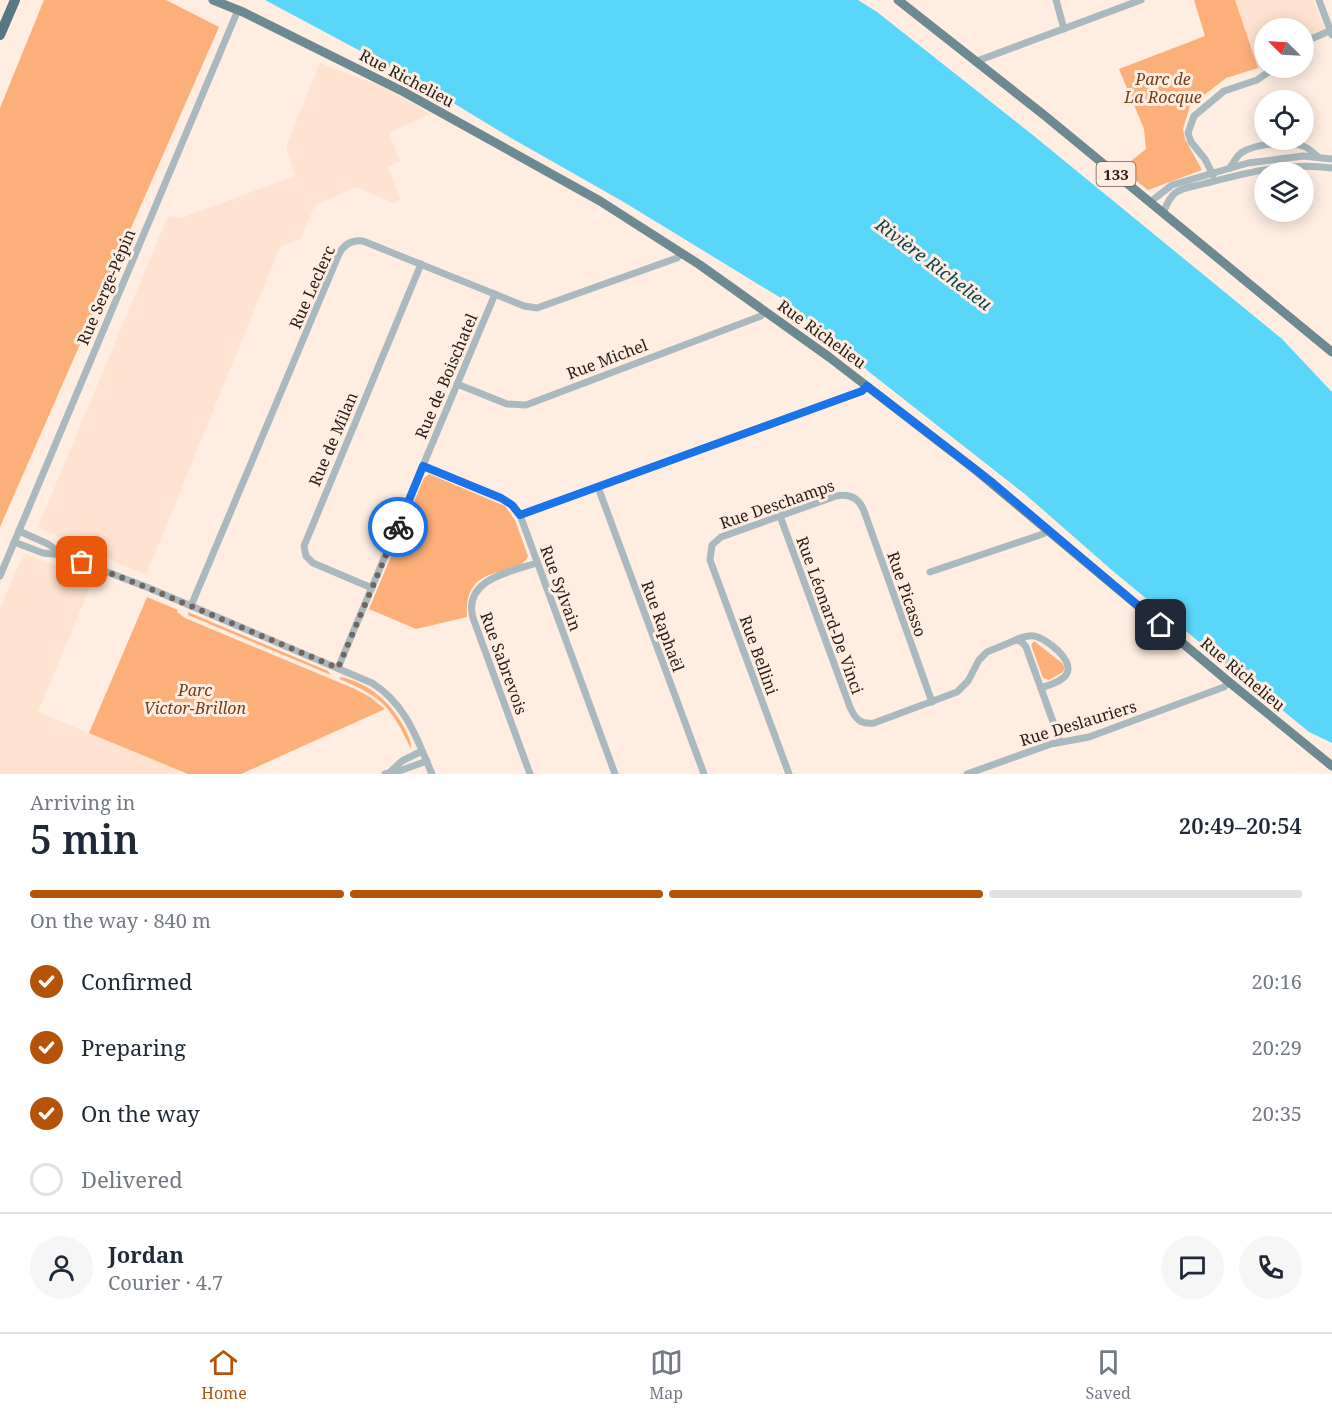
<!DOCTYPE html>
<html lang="en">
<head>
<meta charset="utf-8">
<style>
	:root { --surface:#fff; --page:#f6f6f7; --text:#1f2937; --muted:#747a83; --line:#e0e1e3; --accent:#b45309 }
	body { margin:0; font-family:"Noto Serif",serif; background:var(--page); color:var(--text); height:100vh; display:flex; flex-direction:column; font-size:22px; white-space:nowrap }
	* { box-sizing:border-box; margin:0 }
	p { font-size:20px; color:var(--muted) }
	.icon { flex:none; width:33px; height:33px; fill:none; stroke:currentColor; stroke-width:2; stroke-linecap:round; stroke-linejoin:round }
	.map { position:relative; height:774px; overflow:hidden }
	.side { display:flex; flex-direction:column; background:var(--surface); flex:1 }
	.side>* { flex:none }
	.needle { width:39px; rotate:294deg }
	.tools { position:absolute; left:1254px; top:18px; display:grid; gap:12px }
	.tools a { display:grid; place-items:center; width:60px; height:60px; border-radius:50%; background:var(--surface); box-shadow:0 3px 15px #0003; font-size:30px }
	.pin { position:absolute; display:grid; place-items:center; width:51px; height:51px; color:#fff; margin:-26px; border-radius:12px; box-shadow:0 3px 9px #0006 }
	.courier { position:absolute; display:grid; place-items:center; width:60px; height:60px; margin:-30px; border:4px solid #1a73e8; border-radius:50%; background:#fff; color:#222; box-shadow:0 2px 8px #0007 }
	.headline em { font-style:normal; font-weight:600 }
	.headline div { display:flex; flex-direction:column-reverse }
	.headline { display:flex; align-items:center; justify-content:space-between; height:102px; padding:0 30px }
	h1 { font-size:39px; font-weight:600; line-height:45px }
	.bar { display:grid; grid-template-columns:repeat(4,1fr); gap:9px 6px; align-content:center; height:72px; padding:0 30px }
	.bar i { height:8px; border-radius:4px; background:var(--line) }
	.bar .on { background:var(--accent) }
	.bar p { grid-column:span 4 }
	.line { display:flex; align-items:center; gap:15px; padding:0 30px; border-top:2px solid var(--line) }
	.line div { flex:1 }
	.round { display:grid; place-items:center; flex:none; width:63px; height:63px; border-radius:32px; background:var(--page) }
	ol { padding:0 30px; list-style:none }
	li { display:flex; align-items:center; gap:18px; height:66px }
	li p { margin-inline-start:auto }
	li .icon { padding:6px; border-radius:50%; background:var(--accent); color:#fff; stroke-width:4 }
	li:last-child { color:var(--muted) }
	li i { width:33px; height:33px; border:3px solid var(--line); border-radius:50% }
	.menu { display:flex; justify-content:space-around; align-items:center; height:84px; border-top:2px solid var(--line); background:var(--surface); font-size:16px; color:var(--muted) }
	.menu a { display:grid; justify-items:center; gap:3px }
	.menu .on { color:var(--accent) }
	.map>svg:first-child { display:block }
	.built { fill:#ffe2cf }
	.green { fill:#fcaf79 }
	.water { fill:#59d6f8 }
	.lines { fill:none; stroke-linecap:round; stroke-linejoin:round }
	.minor { stroke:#aab9be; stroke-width:7 }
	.major { stroke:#6d8992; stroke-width:9 }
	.highway { stroke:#577883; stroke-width:10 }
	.done { stroke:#73665e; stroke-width:6; stroke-dasharray:0 10.8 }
	.route { stroke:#1a73e8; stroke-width:8 }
	.labels { text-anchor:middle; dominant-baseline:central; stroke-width:6; stroke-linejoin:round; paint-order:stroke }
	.shield { fill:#ffede2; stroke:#685c54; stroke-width:1.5 }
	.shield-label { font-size:15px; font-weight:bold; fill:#281e17 }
	.street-label { font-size:16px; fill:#281e17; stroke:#ffede2 }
	.park-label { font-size:16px; font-style:italic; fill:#723f16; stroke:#ffede2 }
	.water-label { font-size:18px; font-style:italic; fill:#0d4553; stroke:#ffede2 }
</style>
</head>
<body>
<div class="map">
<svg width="1332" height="774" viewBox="0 0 1332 774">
	<rect width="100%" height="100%" fill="#ffede2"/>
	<!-- built -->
	<g class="built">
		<path d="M1235,0h78l12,30 -21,10v-12h-40v35l-6,5z"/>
		<path d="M320,63l63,24 48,27 -42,19 11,28 -12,6 13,33 -8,3 -37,-16 -41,18 -15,34 -20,8 -134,328 -108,-48 130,-311 13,2 114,-42 -9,-30z"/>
		<path d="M26,554l67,26 -55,132 141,58 -2,4h-177v-166l23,-53z"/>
	</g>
	<!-- green -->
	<g class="green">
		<path d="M44,0h122l53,27 -219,500v-419z"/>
		<path d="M1194,0h41l23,68 -32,10 -36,28 -7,23 2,10 17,31 -54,20 -27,-21 25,-20 -2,-20 -25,-60 86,-33z"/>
		<path d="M429,474l76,32 10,14 13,36c-10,24 -65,3 -61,61l-51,12 -47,-20 55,-131z"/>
		<path d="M147,597l31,13 -1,2 8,6 170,71 15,8 15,12 -144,65h-53l-99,-41z"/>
		<path d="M188,612l140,59 3,4 -143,-60z"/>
		<path d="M1034,641l28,22 3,4 -2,5 -14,8 -6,-2 -12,-33z"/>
		<path d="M341,677c29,6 52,27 65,54 3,7 6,12 5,18 -20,-42 -28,-52 -72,-70z"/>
	</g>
	<!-- water -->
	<path class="water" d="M265,0h593l19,12 157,124 248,203 50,53v351l-23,-11 -195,-160 -88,-77 -153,-120 -92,-77 -159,-97 -116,-66 -84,-51z"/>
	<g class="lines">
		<!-- minor -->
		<g class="minor">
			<path d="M1056,0l8,29"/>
			<path d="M1319,0l13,35"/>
			<path d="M1304,42l28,-12"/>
			<path d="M977,61l164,-61"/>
			<path d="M1230,168c3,-5 6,-11 11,-15 13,-9 48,-13 62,-7 6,2 10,7 15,11"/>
			<path d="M1213,175l-8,-16 -14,-17 -3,-9 6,-17 30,-25 33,-11 17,-12"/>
			<path d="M1150,202l22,-17 76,-22 55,-7 29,3"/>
			<path d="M1163,213c3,-7 6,-15 12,-20 8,-6 22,-7 32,-10 42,-11 81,-21 125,-15"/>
			<path d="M457,384l50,20 19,1 235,-89 4,-5"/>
			<path d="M423,466l78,32 11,7 8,10 95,259"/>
			<path d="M598,487l106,287"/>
			<path d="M520,515l342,-124 5,-5"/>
			<path d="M780,516l70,191c5,12 11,18 24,16l83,-31 11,-11 11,-21 8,-8 29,-12 6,2 4,5 34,94"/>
			<path d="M19,531l29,13 15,11 86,33 223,95c34,21 45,56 60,91"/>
			<path d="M14,542l29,11 20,2"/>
			<path d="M930,572l113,-38 5,-5"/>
			<path d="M0,576l238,-566"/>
			<path d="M372,588l-59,-25 -7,-7 -2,-10 117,-282"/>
			<path d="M191,606l148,-352c5,-10 13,-14 24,-13l161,65 13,2 140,-50 4,-5"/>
			<path d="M1015,640c6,-2 12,-5 19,-4 12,2 42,25 32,39 -5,7 -17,10 -25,13"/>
			<path d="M338,668l157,-374"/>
			<path d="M390,772l12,-11 20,-10"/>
			<path d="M385,774l17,-4 25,-9"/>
			<path d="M530,774l-57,-156c-10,-39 37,-46 64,-55"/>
			<path d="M789,774l-79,-214 2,-15 9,-8 115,-41c14,-3 23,2 28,15l68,191"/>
			<path d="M967,774l84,-30 38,-7 135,-50 5,-5"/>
		</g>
		<!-- major -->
		<g class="major">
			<path d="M213,0l30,12 161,80 196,109 100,64 129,92 148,114 252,211 103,84"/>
			<path d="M898,0l146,115 288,237"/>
		</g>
		<!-- highway -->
		<path class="highway" d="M0,35l15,-35"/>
	</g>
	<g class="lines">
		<!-- done -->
		<path class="done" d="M82,562l66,26 190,80 60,-141"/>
		<!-- route -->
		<path class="route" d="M398,527l25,-61 78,32 11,7 8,10 342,-124 5,-5 126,97 168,142"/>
	</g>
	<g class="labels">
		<!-- shield labels -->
		<rect class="shield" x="1096.5" y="162" width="39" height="24" rx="4.5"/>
		<g class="shield-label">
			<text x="1116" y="174">133</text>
		</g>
		<!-- street labels -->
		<g class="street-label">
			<text transform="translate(407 78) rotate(28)">Rue Richelieu</text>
			<text transform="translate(106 287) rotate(-67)">Rue Serge-Pépin</text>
			<text transform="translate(312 287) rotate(-66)">Rue Leclerc</text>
			<text transform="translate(822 334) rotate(36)">Rue Richelieu</text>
			<text transform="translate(607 359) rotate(-21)">Rue Michel</text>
			<text transform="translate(446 376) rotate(-67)">Rue de Boischatel</text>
			<text transform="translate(333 439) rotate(-67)">Rue de Milan</text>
			<text transform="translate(777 504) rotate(-19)">Rue Deschamps</text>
			<text transform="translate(561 588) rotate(70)">Rue Sylvain</text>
			<text transform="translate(907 594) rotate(71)">Rue Picasso</text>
			<text transform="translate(830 615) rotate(70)">Rue Léonard-De Vinci</text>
			<text transform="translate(663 626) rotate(70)">Rue Raphaël</text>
			<text transform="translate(759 655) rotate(70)">Rue Bellini</text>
			<text transform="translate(504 663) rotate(70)">Rue Sabrevois</text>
			<text transform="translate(1243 674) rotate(40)">Rue Richelieu</text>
			<text transform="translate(1078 723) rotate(-17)">Rue Deslauriers</text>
		</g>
		<!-- park labels -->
		<g class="park-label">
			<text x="1163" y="79">Parc de<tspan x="1163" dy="18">La Rocque</tspan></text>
			<text x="195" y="690">Parc<tspan x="195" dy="18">Victor-Brillon</tspan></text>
		</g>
		<!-- water labels -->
		<g class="water-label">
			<text transform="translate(934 264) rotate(37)">Rivière Richelieu</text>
		</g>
	</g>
</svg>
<div class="tools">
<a><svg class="needle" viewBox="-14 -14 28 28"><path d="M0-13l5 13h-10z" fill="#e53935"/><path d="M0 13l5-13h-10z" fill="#747a83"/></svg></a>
<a><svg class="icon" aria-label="locate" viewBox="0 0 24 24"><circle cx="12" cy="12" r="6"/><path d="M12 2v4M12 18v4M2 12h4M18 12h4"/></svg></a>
<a><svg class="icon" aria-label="layers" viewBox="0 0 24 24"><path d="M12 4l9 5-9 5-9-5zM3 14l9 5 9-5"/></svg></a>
</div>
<div class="pin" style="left:82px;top:562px;background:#ea580c"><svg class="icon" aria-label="bag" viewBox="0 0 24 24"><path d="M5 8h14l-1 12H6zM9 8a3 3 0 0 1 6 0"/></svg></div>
<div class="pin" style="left:1161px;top:625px;background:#1f2937"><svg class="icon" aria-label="home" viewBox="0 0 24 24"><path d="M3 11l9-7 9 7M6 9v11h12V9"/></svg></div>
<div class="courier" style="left:398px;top:527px"><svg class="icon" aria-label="bike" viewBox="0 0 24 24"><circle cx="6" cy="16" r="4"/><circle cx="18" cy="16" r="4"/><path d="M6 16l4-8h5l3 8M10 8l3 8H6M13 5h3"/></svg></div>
</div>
<section class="side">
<div class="headline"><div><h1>5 min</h1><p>Arriving in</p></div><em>20:49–20:54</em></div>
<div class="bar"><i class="on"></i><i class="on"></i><i class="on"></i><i></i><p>On the way · 840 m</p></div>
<ol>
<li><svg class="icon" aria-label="check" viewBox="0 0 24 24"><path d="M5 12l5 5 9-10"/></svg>Confirmed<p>20:16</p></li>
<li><svg class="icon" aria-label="check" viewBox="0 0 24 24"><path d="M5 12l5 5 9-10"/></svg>Preparing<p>20:29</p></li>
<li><svg class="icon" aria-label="check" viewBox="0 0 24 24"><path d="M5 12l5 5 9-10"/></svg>On the way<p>20:35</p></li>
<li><i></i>Delivered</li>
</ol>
<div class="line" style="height:108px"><a class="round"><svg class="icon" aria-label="person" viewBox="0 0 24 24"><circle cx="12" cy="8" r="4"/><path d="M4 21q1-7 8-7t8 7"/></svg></a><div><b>Jordan</b><p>Courier · 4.7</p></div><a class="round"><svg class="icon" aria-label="chat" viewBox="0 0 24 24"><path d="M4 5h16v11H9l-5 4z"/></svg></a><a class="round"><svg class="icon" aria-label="phone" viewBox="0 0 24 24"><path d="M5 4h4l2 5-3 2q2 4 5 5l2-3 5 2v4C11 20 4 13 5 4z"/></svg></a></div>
</section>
<nav class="menu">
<a class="on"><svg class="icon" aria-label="home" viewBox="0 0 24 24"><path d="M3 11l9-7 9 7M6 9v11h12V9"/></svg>Home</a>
<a><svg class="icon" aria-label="map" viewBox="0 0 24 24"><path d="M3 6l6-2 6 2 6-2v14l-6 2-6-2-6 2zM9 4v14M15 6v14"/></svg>Map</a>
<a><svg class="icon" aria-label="saved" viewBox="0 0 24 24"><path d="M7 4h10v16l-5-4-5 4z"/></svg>Saved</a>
</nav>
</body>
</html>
